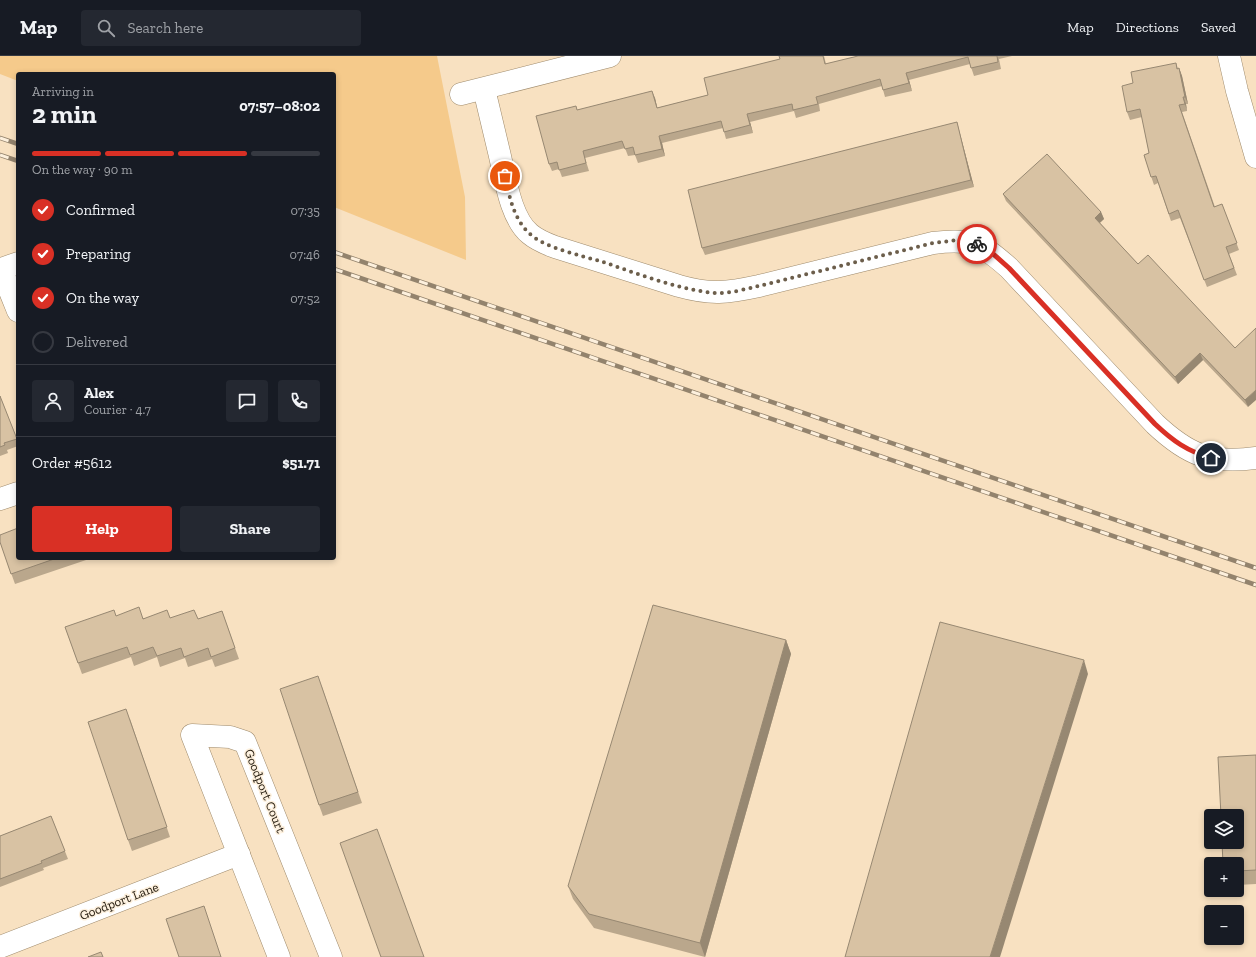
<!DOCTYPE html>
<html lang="en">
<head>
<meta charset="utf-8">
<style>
	:root { --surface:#171b24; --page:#242831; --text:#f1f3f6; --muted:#9ea1a6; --line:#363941; --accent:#d93025 }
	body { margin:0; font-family:"Zilla Slab",serif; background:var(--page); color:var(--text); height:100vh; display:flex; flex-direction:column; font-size:15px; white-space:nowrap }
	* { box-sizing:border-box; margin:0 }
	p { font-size:13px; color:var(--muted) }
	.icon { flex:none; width:22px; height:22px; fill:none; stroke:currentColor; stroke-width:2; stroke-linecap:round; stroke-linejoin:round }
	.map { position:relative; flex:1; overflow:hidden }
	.panel { position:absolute; left:16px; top:16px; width:320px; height:488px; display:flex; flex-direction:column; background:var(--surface); border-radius:4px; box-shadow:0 2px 6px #0003 }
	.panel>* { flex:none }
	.controls { position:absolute; left:1204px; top:753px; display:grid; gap:8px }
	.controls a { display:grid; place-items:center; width:40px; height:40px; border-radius:4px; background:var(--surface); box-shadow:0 2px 6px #0003; font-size:20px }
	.pin { position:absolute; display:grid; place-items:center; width:34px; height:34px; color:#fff; margin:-17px; border:2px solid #fff; border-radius:50%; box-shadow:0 1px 4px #0007 }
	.courier { position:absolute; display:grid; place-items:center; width:40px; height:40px; margin:-20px; border:3px solid #d93025; border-radius:50%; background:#fff; color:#222; box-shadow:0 1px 5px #0007 }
	.overview em { font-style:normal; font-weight:700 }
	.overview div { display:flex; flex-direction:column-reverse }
	.overview { display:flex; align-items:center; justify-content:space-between; height:68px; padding:0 16px }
	h1 { font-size:26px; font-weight:700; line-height:30px }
	.bar { display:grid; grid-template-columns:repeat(4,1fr); gap:6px 4px; align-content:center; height:48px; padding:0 16px }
	.bar i { height:5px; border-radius:3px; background:var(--line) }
	.bar .on { background:var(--accent) }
	.bar p { grid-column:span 4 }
	.line { display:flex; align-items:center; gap:10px; padding:0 16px; border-top:1px solid var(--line) }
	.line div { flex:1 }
	.round { display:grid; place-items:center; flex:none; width:42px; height:42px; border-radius:4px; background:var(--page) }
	ol { padding:0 16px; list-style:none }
	li { display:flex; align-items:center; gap:12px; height:44px }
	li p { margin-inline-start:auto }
	li .icon { padding:4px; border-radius:50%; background:var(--accent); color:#fff; stroke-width:4 }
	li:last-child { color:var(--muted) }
	li i { width:22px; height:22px; border:2px solid var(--line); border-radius:50% }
	.cta { display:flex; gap:8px; margin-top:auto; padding:8px 16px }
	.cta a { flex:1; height:46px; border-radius:4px; background:var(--accent); color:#fff; font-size:16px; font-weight:700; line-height:46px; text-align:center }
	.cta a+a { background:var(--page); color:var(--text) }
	header { display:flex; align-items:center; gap:24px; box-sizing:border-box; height:56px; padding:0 20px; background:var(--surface); border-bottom:1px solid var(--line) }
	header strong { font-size:19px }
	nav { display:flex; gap:22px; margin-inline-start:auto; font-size:14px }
	.search { width:280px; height:36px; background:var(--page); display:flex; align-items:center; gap:10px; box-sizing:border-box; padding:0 14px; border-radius:4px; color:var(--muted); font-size:15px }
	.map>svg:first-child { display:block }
	.green { fill:#f5ca8b }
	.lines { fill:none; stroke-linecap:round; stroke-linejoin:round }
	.minor-casing { stroke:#9f8b6d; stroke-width:23 }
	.minor { stroke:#fff; stroke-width:22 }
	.rail-casing { stroke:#93836d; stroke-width:4.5 }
	.rail { stroke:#fdf0dd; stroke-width:3; stroke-dasharray:9; stroke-linecap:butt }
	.wall { fill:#baa78c }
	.shaded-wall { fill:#978872 }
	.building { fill:#d8c2a3; stroke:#978872 }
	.done { stroke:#6c5e4b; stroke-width:4; stroke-dasharray:0 7.2 }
	.route { stroke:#d93025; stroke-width:5 }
	.labels { text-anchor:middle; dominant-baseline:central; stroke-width:3; stroke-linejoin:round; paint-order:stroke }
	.street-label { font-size:13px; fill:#20180c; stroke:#fdf0dd }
</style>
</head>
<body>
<header>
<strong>Map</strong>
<div class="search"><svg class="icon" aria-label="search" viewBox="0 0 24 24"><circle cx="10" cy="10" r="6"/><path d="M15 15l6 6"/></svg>Search here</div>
<nav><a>Map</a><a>Directions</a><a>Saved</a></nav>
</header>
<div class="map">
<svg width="1256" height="901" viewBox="0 0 1256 901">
	<rect width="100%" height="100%" fill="#f8e1c1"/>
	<!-- green -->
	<path class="green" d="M0,0h437l28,141 1,63 -132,-53v-133h-316v7l-18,-7z"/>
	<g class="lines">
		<!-- minor casing -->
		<g class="minor-casing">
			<g id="minor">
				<path d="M1229,0l8,35 19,66"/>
				<path d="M484,33c5,21 10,42 15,63 6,24 11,66 31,82 7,6 17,10 25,13l124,39c32,9 48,7 80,0l174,-43c38,-5 48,0 76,25l146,156c33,31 55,40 101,34"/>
				<path d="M461,38l149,-38"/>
				<path d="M18,207l-17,6 17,42"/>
				<path d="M0,443l18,-6"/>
				<path d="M0,891l239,-93"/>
				<path d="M279,901l-87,-222 38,2 15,5 86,215"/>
			</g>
		</g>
		<!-- minor -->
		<use href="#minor" class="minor"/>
		<!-- rail casing -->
		<g class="rail-casing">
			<g id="rail">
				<path d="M0,82l18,6"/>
				<path d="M0,99l18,6"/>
				<path d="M334,196l922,316"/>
				<path d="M334,213l922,316"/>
			</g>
		</g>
		<!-- rail -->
		<use href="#rail" class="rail"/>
	</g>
	<!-- wall -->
	<g class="wall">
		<path d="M824,0l2,8 32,-8h154l-13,3 2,10 -27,7 -4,-12 -61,16 3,11 -27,6 -3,-11 -63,18 1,7 -24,7 -2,-7 -44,11 3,11 -27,6 -3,-11 -61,15 3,13 -27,7 -3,-8 -7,1 -3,-8 -40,10 4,13 -27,6 -3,-8 -7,2 -3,-7 29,-54 77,-12 2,10 51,-13z"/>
		<path d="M1176,7l2,6 1,-1 3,8 6,28h-2l1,7 -5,1 33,95 7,-3 17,46 -10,4 8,21 -30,12 -27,-69 -9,3 -13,-38 -4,2 -10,-30 5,-2 -7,-36 -12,3 -3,-8z"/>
		<path d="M957,66l2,8 15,57 -269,68 -3,-7z"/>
		<path d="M1003,138l98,18 3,7 -4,4 38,41 97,84 13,59 -45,-47 -25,24 -172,-183z"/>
		<path d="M0,340l18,46v4l-11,4 1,3 -8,3z"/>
		<path d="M0,486l18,16h74l-77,26z"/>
		<path d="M222,555l17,48 -24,8 -3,-8 -24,8 -3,-9 -25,9 -3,-10 -23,9 -3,-9 -49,17 -17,-47 51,-11 27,2h27l28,1z"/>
		<path d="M786,584l5,14 -86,303 -111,-29 -21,-29 -5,-13z"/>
		<path d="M322,631l40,116 -39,13 -4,-11z"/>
		<path d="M130,663l40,118 -38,14 -4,-11z"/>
		<path d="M1256,699v129l-19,1v-21z"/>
		<path d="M51,760l17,43 -25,9 1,2 -44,17v-51z"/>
	</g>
	<!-- shaded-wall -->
	<g class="shaded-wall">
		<path d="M1179,12l3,8 6,28 -3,-7z"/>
		<path d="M906,17l3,7 3,11 -3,-8z"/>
		<path d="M652,35l3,7 4,17 -2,-7z"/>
		<path d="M1183,41l3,7 1,7z"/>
		<path d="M747,58l3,8 3,11 -3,-8z"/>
		<path d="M957,66l2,8 15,57 -3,-7z"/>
		<path d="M659,80l3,7 3,13 -3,-7z"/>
		<path d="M1101,156l3,7 -7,6 -2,-7z"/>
		<path d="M1200,297l3,7 -25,24 -3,-7z"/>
		<path d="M1256,334v10l-8,7 -3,-7z"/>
		<path d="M786,584l5,14 -86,303 -5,-14z"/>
		<path d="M1084,604l4,14 -88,283h-10z"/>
	</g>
	<!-- building -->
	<g class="building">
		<path d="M779,0h44l2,8 33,-8h139l1,6 -27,6 -3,-11 -62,16 3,10 -26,7 -3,-11 -64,18 2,7 -25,6 -1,-6 -45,10 3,11 -26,7 -3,-11 -62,15 3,13 -27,6 -2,-8 -8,2 -3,-8 -39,10 3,12 -27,7 -2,-8 -8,2 -13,-48 40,-10 1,4 75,-19 5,17 51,-13 -4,-17 76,-19z"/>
		<path d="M1176,7l1,6 2,-1 6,29h-2l2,7 -6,1 35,102 8,-3 15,39 -11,4 8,21 -30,12 -26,-70 -9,4 -13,-38 -5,1 -7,-22 5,-2 -9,-44 -13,3 -5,-26 11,-3 -2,-11z"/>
		<path d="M957,66l14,58 -269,68 -14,-58z"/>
		<path d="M1047,98l54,58 -6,6 43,46 10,-9 87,93 21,-20v62l-11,10 -45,-47 -25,24 -172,-183z"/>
		<path d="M0,340l17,43 -13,4 1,2 -5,2z"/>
		<path d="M18,472v30h39l-46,16 -11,-32v-7z"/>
		<path d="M653,549l133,35 -86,303 -111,-29 -21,-28z"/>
		<path d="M139,551l4,12 24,-9 3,8 24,-8 4,9 24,-8 13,37 -24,9 -3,-9 -24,9 -3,-9 -24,8 -4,-9 -23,8 -3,-8 -49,16 -13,-36 49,-17 2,6z"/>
		<path d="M940,566l144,38 -94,297h-145z"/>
		<path d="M318,620l40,116 -39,13 -39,-116z"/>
		<path d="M126,653l41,118 -39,13 -40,-118z"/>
		<path d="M1256,699v115l-19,1v-7h-14l-1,-22h15v-26h-16l-3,-59z"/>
		<path d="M51,760l14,35 -24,10 1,2 -42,16v-43z"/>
		<path d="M377,773l47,128h-43l-41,-114z"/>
		<path d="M204,850l17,51h-42l-13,-38z"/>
		<path d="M101,896l2,5h-15z"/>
	</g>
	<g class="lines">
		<!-- done -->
		<path class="done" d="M505,120c4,20 9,44 25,58 15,14 53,22 73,28 36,12 73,27 111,31 15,1 31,-4 45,-7l174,-43 25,-3 19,4"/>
		<!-- route -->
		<path class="route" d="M977,188l14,8 18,16 146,156c18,17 32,27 56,34"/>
	</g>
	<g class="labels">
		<!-- street labels -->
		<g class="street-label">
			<text transform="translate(265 735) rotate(68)">Goodport Court</text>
			<text transform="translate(119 845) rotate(-21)">Goodport Lane</text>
		</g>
	</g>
</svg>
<div class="controls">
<a><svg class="icon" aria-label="layers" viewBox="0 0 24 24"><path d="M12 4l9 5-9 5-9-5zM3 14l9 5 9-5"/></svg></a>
<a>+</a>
<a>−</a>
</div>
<div class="pin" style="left:505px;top:120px;background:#ea580c"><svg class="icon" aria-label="bag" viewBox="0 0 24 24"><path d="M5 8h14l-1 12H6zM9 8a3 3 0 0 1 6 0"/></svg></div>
<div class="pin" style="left:1211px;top:402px;background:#1f2937"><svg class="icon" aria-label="home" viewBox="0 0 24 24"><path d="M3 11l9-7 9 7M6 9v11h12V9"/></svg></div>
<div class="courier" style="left:977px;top:188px"><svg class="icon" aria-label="bike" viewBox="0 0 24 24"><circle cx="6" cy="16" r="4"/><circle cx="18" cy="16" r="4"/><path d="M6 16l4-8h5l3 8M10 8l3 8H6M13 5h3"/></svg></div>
<section class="panel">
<div class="overview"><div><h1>2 min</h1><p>Arriving in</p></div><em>07:57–08:02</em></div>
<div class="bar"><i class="on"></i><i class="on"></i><i class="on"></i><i></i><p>On the way · 90 m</p></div>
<ol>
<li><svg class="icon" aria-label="check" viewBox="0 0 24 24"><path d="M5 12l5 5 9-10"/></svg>Confirmed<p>07:35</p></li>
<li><svg class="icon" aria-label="check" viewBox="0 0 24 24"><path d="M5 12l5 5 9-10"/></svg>Preparing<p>07:46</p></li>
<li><svg class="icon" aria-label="check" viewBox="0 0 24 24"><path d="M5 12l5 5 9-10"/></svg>On the way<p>07:52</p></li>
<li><i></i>Delivered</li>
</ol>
<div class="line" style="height:72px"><a class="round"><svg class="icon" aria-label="person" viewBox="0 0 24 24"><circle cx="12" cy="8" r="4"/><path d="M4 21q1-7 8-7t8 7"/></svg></a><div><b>Alex</b><p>Courier · 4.7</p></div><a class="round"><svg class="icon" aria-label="chat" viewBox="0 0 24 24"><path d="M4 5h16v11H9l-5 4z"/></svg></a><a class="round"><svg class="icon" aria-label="phone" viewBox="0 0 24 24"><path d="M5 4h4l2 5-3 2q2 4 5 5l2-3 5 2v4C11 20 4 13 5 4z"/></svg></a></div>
<div class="line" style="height:52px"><div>Order #5612</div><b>$51.71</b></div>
<div class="cta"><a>Help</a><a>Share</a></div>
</section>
</div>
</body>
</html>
